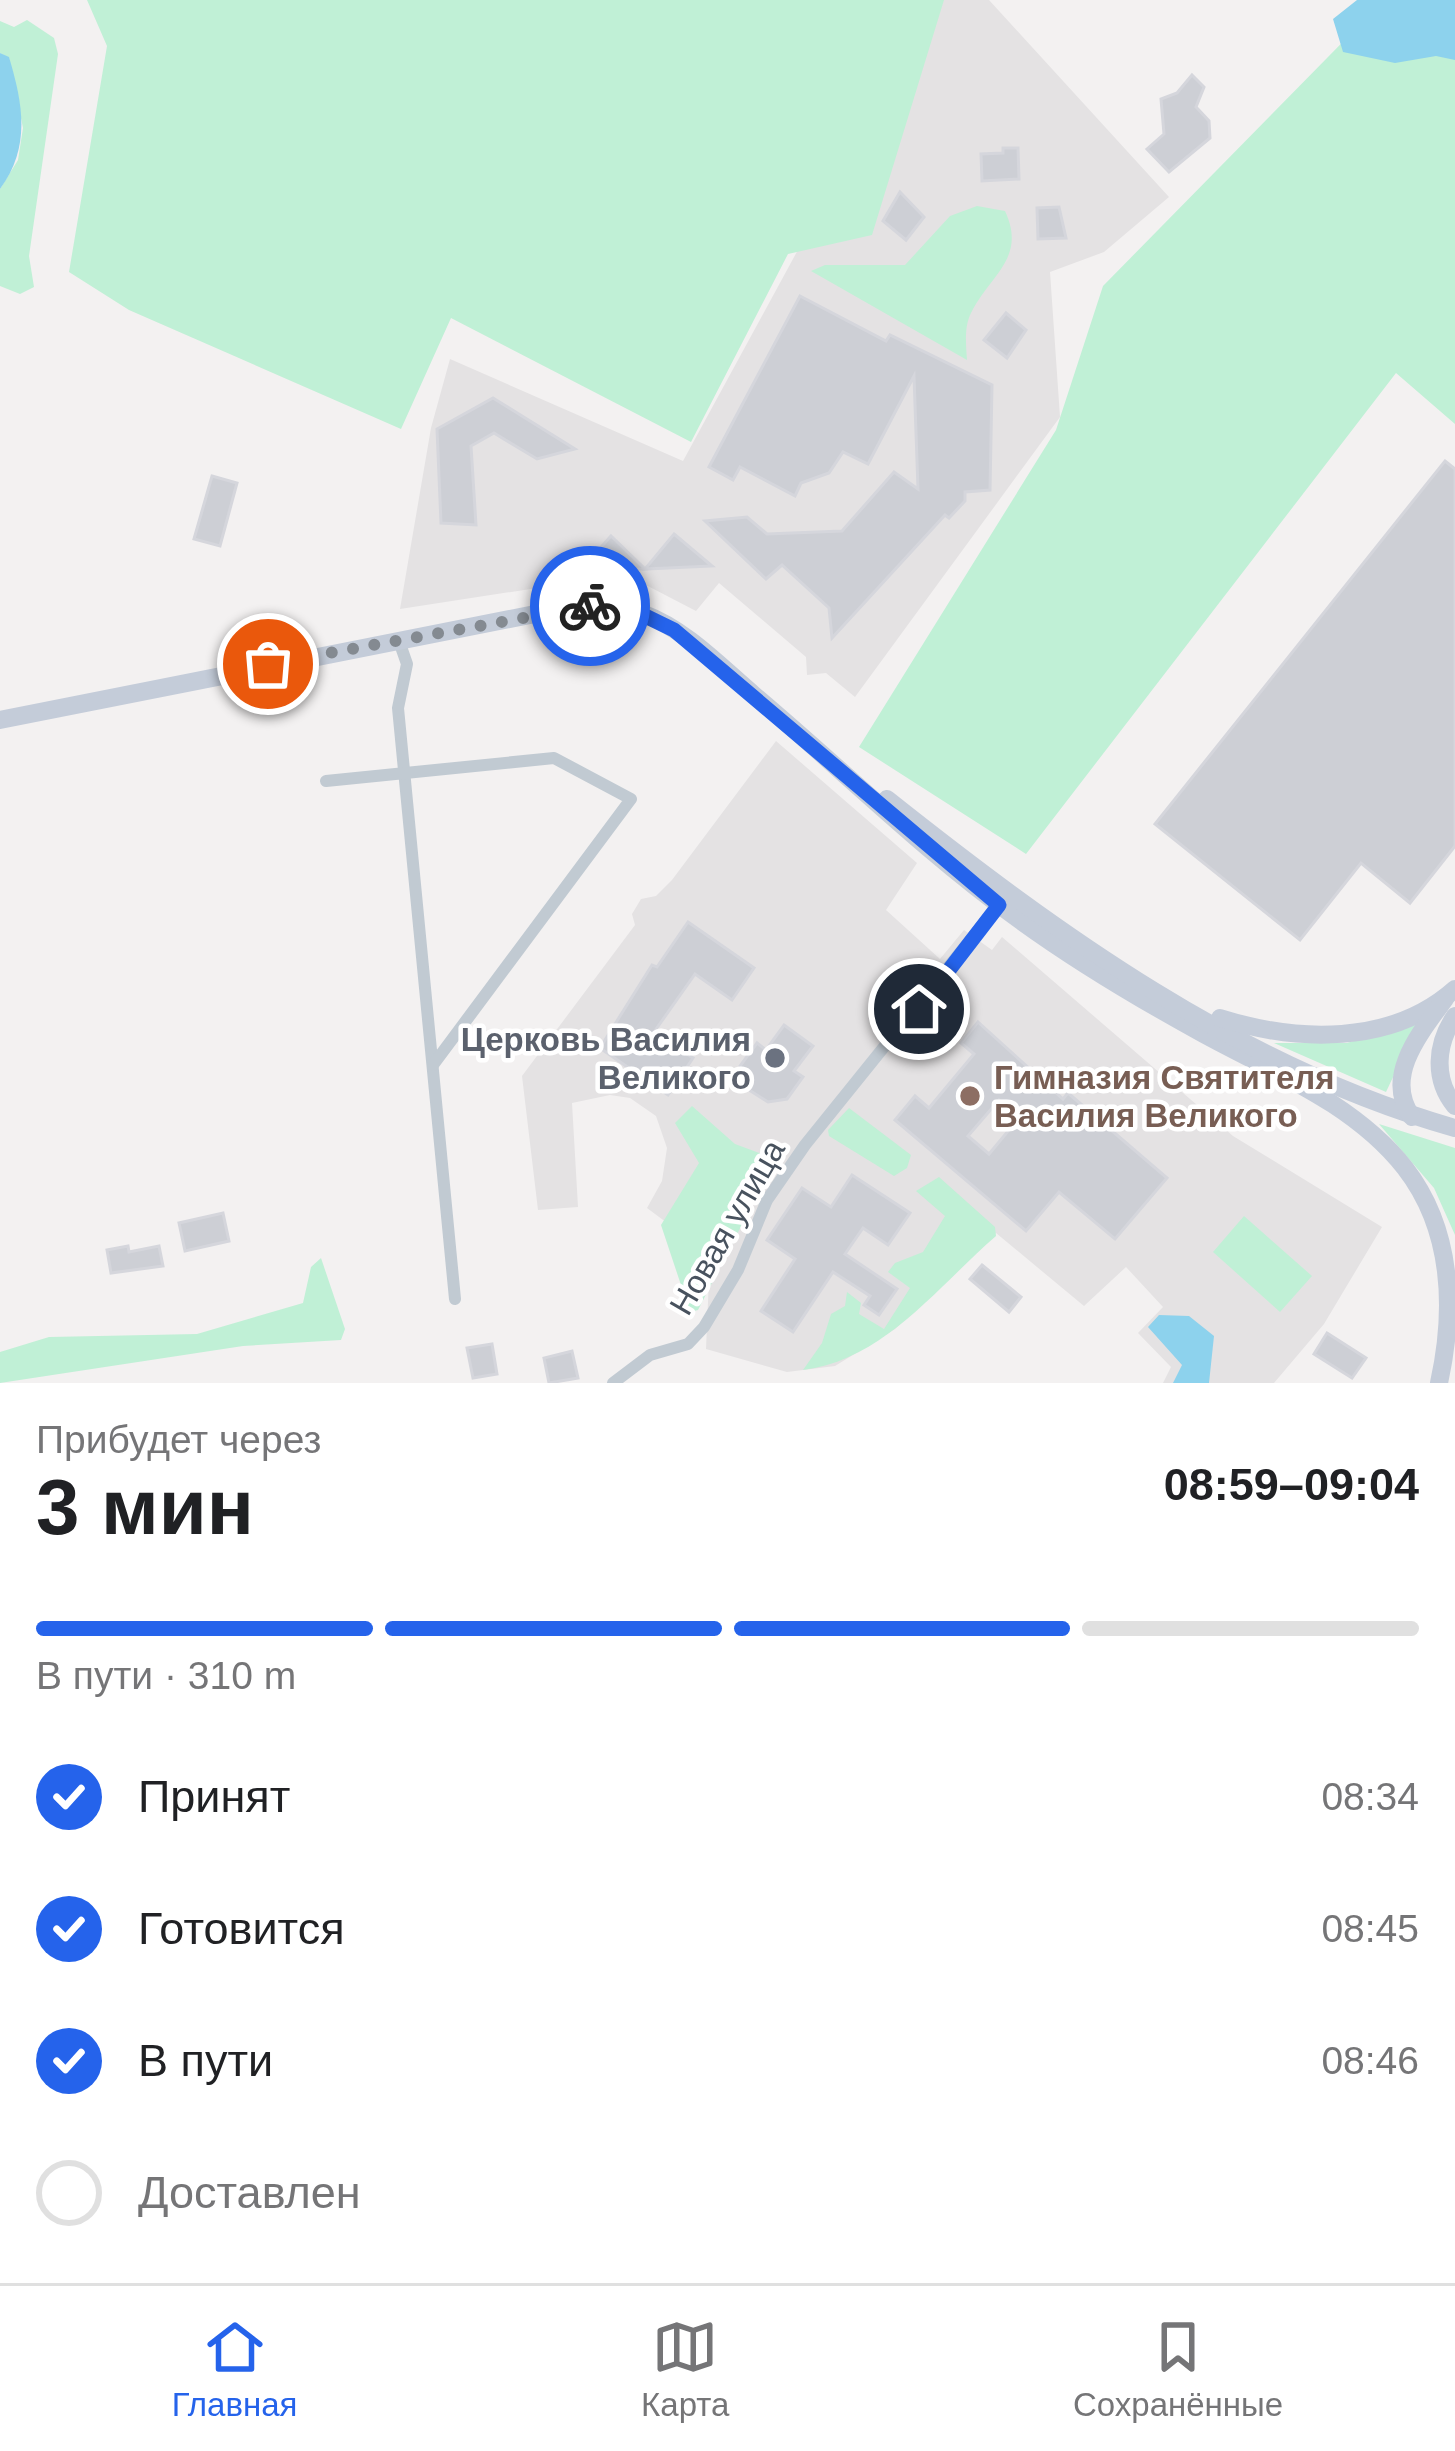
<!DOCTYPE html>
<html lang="ru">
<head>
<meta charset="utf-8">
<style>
	:root { --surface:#fff; --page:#f2f2f2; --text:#202124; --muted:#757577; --line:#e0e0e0; --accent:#2563eb }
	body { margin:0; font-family:Arial,sans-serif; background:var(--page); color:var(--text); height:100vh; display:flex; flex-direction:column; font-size:45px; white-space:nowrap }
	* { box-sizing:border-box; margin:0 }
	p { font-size:39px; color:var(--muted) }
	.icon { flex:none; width:66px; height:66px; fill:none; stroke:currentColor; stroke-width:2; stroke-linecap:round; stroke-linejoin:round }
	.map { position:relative; height:1383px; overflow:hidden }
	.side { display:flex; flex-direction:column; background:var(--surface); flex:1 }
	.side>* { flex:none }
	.pin { position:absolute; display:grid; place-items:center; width:102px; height:102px; color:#fff; margin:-51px; border:6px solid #fff; border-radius:50%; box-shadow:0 3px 12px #0007 }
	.courier { position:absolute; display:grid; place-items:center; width:120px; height:120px; margin:-60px; border:9px solid #2563eb; border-radius:50%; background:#fff; color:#222; box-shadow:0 3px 15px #0007 }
	.head em { font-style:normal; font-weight:600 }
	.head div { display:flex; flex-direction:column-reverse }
	.head { display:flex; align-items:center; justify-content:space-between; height:204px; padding:0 36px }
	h1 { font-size:78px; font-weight:600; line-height:90px }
	.bar { display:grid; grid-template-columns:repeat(4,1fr); gap:18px 12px; align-content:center; height:144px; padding:0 36px }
	.bar i { height:15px; border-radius:9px; background:var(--line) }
	.bar .selected { background:var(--accent) }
	.bar p { grid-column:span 4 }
	ol { padding:0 36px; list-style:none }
	li { display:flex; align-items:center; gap:36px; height:132px }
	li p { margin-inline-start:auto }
	li .icon { padding:12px; border-radius:50%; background:var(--accent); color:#fff; stroke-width:4 }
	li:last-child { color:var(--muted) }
	li i { width:66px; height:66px; border:6px solid var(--line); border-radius:50% }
	.tab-bar { display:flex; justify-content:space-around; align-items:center; height:168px; border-top:3px solid var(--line); background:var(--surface); font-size:33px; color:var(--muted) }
	.tab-bar a { display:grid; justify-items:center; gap:6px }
	.tab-bar .selected { color:var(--accent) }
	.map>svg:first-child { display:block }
	.education { fill:#e4e2e3 }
	.green { fill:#c0f0d6 }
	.water { fill:#8dd2ed }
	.building { fill:#cdcfd5; stroke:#d5d6dc; stroke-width:3; fill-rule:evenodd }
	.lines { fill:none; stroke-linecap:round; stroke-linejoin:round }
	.street { stroke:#c1cad2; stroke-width:12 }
	.secondary { stroke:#c4ccd9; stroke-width:18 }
	.done { stroke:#848a91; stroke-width:12; stroke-dasharray:0 21.6 }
	.route { stroke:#2563eb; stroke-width:15 }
	.worship-dot { fill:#6b7280; stroke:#fff; stroke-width:4.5 }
	.education-dot { fill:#8d6e63; stroke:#fff; stroke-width:4.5 }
	.labels { text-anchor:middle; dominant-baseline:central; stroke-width:9; stroke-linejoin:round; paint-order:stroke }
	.worship-label { font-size:33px; font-weight:bold; fill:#5b616d; stroke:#fff; text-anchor:end }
	.education-label { font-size:33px; font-weight:bold; fill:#785e54; stroke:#fff; text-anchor:start }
	.street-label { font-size:33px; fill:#48525e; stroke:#fff }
</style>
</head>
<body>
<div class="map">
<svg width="1455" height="1383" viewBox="0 0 1455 1383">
	<rect width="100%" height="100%" fill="#f3f1f1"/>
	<!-- education -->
	<g class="education">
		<path d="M934,0h55l180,197 -65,55 -54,20 10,145 -205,280 -29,-24 -19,2 -1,-18 -87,-74 -23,28 -54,-28 -60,-2 -182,28 31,-181 19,-69 233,102z"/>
		<path d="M776,741l141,122 -31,47 54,49 24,-29 28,20 10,-13 231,199 149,91 -58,97 -50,59h-111l8,-16 -33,-34 25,-26 -37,-40 -42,39 -88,-73 -101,96 -60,37 -48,6 -81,-23 4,-94 -63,-47 15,-27 5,-33 -11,-32 -26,-18 -20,-3 -38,8 6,104 -40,3 -16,-134 113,-151 -3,-11 9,-15 15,-3 16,-16z"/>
	</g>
	<!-- green -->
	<g class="green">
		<path d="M87,0h857l-72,235 -84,19 -97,188 -240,-124 -50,111 -272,-119 -60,-38 38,-226z"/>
		<path d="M1384,0h71v424l-59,-51 -370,481 -167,-107 197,-317 47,-144z"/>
		<path d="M27,20l27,18 4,16 -29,202 5,31 -14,7 -20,-8v-97l18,-29 5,-32 -14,-70 -9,-5v-32l14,6z"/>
		<path d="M977,206l28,5c22,47 -15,64 -34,102 -7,14 -5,31 -4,47l-156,-89 14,-6h80l45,-49z"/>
		<path d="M1420,1020l-34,72 -112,-49h73z"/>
		<path d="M692,1106l43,38 35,13v13l-72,140 -8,2 -29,-87 38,-62 -24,-40z"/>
		<path d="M849,1108l62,47 -4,13 -13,8 -65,-40 -1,-6z"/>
		<path d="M1379,1124l76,24v87l-21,-47z"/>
		<path d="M939,1177l56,50 1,9c-59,51 -112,124 -193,134l19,-27 9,-29 14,-8 2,-14 14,11 -2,11 25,15 26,-41 -22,-16 7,-9 28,-11 22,-36 -29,-25z"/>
		<path d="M1244,1216l68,60 -32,36 -67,-60z"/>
		<path d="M321,1258l24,71 -4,11 -98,6 -243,37v-31l49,-15 148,-3 106,-31 8,-36z"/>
	</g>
	<!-- water -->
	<g class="water">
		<path d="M1357,0h98v60l-19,-4 -41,7 -52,-11 -10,-33z"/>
		<path d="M0,53l9,4c14,47 22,90 -9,132z"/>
		<path d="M1159,1315l30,1 25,20 -5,47h-36l9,-18 -34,-38z"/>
	</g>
	<!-- building -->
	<g class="building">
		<path d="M1192,75l12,12 -8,20 13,14 1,17 -41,34 -22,-23 17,-15 -3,-35 16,-6z"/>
		<path d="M1003,148h15l1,31 -37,2 -1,-27 22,-1z"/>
		<path d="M900,192l24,25 -18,23 -23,-19z"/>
		<path d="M1059,207l7,31 -28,1 -1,-31z"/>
		<path d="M800,296l86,45 4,-6 102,50 -2,105 -25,2v9l-16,17 -4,-3 -113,123 -3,-30 -47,-43 -16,14 -61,-58 42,-4 20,17 75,-3 52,-59 24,17 -4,-113 -46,88 -25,-12 -14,21 -28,10 -6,13 -55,-29 -7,13 -24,-13z"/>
		<path d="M1006,313l20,17 -19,28 -23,-18z"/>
		<path d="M493,398l82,51 -38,10 -43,-26 -23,13 5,79 -35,-2 -4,-94z"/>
		<path d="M1445,461l10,8v377l-45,57 -49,-40 -61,77 -145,-116z"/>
		<path d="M212,476l25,7 -17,63 -26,-7z"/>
		<path d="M674,534l38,32 -67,3z"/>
		<path d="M611,536l34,33 -66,3z"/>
		<path d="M688,922l66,46 -22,32 -37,-26 -41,58 39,26 -25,37 -68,-47 52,-83 5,2z"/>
		<path d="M978,1022l85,77 5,-6 99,85 -52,61 -56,-47 -33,39 -131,-111 20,-24 14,12 45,-54 -13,-11zM999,1100l20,18 -30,36 -21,-18z"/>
		<path d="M784,1025l29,21 -19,25 9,6 -16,22 -19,3 -22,-14 -6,-22 17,-23 9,7z"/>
		<path d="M852,1175l58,38 -22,32 -25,-17 -18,26 52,35 -18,26 -15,-10 6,-9 -37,-24 -40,60 -32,-21 34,-52 -28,-19 35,-52 29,19z"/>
		<path d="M223,1213l6,28 -44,10 -6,-28z"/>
		<path d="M128,1246l1,6 30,-6 4,20 -52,7 -4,-23z"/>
		<path d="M982,1265l39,32 -12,15 -39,-33z"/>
		<path d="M1327,1333l39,25 -14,20 -38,-24z"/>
		<path d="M492,1344l5,30 -24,4 -6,-30z"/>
		<path d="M572,1351l6,27 -29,5 -5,-25z"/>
	</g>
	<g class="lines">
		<!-- street -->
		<g class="street">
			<path d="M399,641l8,23 -9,44 57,591"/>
			<path d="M326,781l228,-23 77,41 -198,266"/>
			<path d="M613,1383l37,-28 38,-11 16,-17 34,-57 29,-70 38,-55 195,-242"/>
		</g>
		<!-- secondary -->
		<g class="secondary">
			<path d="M0,720l545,-108c33,-5 67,-9 99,2 41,15 77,53 110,81 88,74 169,155 263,223 59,43 121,80 185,115 71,39 152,70 203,135 48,62 50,142 34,215"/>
			<path d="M887,799c170,135 355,269 568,329"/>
			<path d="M1455,1016c-19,28 -22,63 0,90"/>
			<path d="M1220,1018c76,24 171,28 235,-29"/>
			<path d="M1412,1117c-29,-40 8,-84 33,-118"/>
		</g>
	</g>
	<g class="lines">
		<!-- done -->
		<path class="done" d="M268,664l322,-58"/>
		<!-- route -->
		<path class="route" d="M590,606l47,6 37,18 325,275 -80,104"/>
	</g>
	<!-- markers -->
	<circle class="worship-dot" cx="775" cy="1058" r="12"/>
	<circle class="education-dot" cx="970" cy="1096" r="12"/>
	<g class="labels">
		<!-- worship labels -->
		<g class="worship-label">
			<text x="751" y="1039">Церковь Василия<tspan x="751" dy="38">Великого</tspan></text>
		</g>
		<!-- education labels -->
		<g class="education-label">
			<text x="994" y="1077">Гимназия Святителя<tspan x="994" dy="38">Василия Великого</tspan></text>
		</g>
		<!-- street labels -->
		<g class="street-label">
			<text transform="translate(727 1227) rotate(-60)">Новая улица</text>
		</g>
	</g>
</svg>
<div class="pin" style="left:268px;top:664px;background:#ea580c"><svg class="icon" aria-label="bag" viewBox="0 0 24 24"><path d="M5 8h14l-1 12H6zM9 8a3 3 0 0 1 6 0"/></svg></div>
<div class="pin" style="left:919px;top:1009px;background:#1f2937"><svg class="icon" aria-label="home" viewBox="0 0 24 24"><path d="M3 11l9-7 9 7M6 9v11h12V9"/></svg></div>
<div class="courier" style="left:590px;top:606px"><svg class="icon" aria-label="bike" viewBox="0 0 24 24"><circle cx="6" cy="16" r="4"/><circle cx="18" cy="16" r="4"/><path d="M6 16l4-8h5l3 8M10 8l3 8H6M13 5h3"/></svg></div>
</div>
<section class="side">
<div class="head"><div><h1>3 мин</h1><p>Прибудет через</p></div><em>08:59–09:04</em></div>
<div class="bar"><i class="selected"></i><i class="selected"></i><i class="selected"></i><i></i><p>В пути · 310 m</p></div>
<ol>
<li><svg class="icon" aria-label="check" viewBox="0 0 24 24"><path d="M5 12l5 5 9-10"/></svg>Принят<p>08:34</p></li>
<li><svg class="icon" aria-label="check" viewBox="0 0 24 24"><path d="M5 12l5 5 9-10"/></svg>Готовится<p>08:45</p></li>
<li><svg class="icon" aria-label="check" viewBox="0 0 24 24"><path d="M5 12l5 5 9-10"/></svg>В пути<p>08:46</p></li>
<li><i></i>Доставлен</li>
</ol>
</section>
<nav class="tab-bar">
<a class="selected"><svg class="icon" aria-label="home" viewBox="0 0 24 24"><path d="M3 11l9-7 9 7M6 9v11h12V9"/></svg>Главная</a>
<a><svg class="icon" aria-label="map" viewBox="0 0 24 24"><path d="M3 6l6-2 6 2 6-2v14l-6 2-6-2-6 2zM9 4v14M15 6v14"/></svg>Карта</a>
<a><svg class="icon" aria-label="saved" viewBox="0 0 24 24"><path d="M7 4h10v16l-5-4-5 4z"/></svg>Сохранённые</a>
</nav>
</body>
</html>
